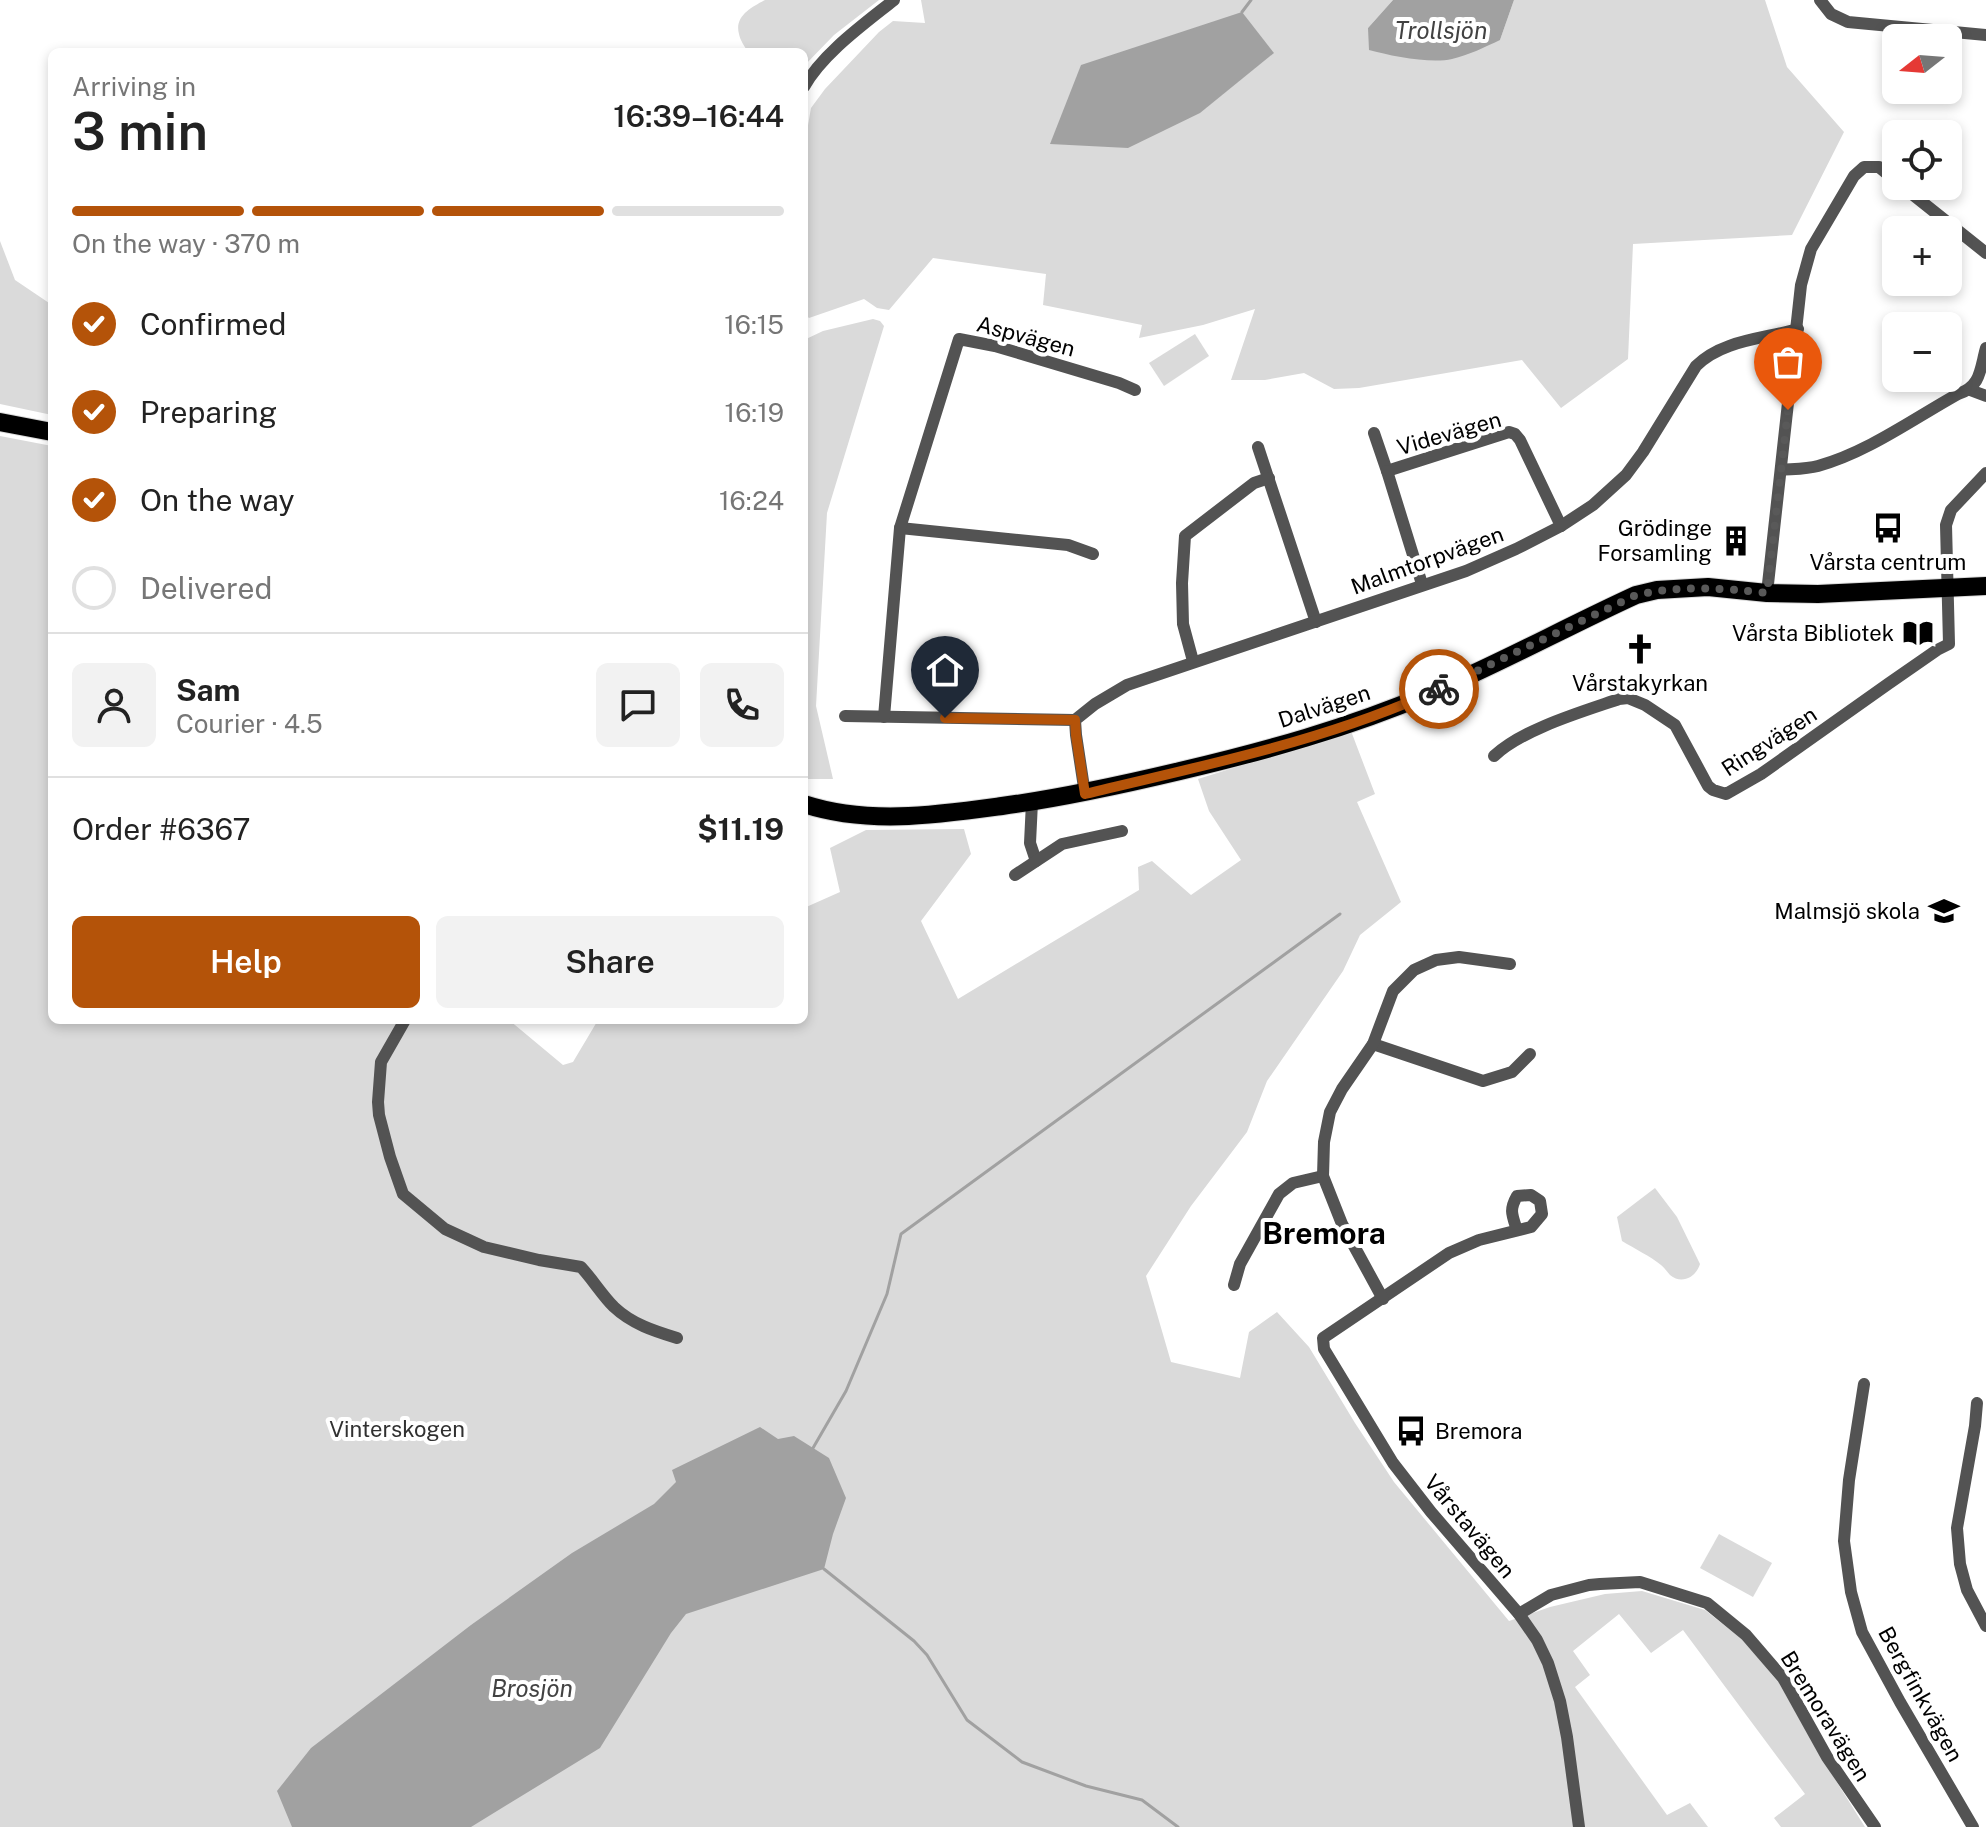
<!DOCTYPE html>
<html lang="en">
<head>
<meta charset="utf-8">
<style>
	:root { --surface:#fff; --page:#f2f2f2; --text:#222; --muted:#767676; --line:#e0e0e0; --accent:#b45309 }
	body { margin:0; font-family:"Public Sans",sans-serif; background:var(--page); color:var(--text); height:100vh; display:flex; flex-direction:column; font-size:30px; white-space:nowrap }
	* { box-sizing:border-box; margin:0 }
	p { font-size:26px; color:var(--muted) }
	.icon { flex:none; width:44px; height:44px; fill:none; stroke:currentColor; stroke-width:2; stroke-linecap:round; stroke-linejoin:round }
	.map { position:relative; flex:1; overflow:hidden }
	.details { position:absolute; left:48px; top:48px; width:760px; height:976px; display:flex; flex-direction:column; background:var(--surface); border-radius:12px; box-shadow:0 4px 12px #0003 }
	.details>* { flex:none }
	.needle { width:52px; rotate:253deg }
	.tools { position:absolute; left:1882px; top:24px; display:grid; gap:16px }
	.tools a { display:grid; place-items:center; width:80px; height:80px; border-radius:12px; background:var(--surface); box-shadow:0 4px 12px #0003; font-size:40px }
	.pin { position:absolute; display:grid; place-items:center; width:68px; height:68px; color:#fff; margin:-82px -34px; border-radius:50% 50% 50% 0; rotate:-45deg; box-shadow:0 0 8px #0007 }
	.pin .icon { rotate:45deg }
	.courier { position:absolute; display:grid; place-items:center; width:80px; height:80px; margin:-40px; border:6px solid #b45309; border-radius:50%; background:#fff; color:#222; box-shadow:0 2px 10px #0007 }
	.overview em { font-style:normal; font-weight:600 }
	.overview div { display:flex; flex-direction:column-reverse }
	.overview { display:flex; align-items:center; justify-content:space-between; height:136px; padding:0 24px }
	h1 { font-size:52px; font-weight:600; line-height:60px }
	.bar { display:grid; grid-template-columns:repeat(4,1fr); gap:12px 8px; align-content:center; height:96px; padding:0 24px }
	.bar i { height:10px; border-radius:6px; background:var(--line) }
	.bar .selected { background:var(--accent) }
	.bar p { grid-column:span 4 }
	.line { display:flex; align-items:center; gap:20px; padding:0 24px; border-top:2px solid var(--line) }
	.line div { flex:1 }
	.round { display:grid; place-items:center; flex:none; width:84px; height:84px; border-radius:12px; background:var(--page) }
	ol { padding:0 24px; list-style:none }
	li { display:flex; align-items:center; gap:24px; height:88px }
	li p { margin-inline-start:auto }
	li .icon { padding:8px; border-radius:50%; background:var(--accent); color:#fff; stroke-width:4 }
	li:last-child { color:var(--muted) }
	li i { width:44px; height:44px; border:4px solid var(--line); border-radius:50% }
	.button { display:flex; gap:16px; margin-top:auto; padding:16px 24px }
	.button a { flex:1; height:92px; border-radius:12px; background:var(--accent); color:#fff; font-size:32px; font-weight:600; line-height:92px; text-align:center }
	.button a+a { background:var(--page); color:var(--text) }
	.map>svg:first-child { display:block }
	.green { fill:#dadada }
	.water { fill:#a1a1a1 }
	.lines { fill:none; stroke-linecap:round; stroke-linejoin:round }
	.stream { stroke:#a1a1a1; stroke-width:3 }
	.primary-casing { stroke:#dbdbdb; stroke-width:20 }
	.minor { stroke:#535353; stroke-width:12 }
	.primary { stroke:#000; stroke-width:18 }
	.done { stroke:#595959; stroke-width:8; stroke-dasharray:0 14.4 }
	.route { stroke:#b45309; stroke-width:10 }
	.labels { text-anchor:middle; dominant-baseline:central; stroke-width:8; stroke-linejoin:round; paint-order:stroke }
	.street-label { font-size:22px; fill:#000; stroke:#fff }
	.poi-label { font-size:22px; fill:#000; stroke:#fff; text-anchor:end }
	.park-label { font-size:22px; fill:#313131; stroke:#fff }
	.water-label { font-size:24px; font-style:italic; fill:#424242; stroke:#fff }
	.district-label { font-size:30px; font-weight:bold; fill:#000; stroke:#fff }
</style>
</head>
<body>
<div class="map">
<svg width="1986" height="1827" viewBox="0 0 1986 1827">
	<rect width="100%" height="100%" fill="#fff"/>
	<!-- green -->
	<g class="green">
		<path d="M765,0h114l-45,35 -30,31v-14h-56c-3,-5 -8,-12 -9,-18 -5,-18 13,-27 26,-34z"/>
		<path d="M921,0h472l-25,28 132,12 14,-40h251l22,67 57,65 -52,103 -159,9 -5,115 -67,49 -39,-48 -163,28 -25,1 -30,-16 -39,7h-34l24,-71 -52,16 -64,13 3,-13 -99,-20 3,-31 -113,-16 -44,52 -12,-2 -13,-9 -55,19 -5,-5v-165l7,-40 14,-19 54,-57 14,-11 32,2z"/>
		<path d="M0,241l15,39 37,25v110l-52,-11z"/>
		<path d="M873,319l7,2 4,5 -57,187 -11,193 17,73h-29v-439l19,-9z"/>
		<path d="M1195,334l14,22 -45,30 -15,-23z"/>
		<path d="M0,436l52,10v574h457l54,45 10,-3 25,-42h206v-112l36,-16 -10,-44 36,-18 98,-1 7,25 -50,67 37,78 181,-109 -1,-23 14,-6 39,34 50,-35 -32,-49 -11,-32 153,-48 24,63 -18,8 44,100 -41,33 -17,36 -76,110 -20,51 -56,74 -45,70 25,86 69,16 9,-46 28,-20 32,35 46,76 39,59 115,139 41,-14 55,-13 37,-3 63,19 38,30 36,43 44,77 42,67h-84l-7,-9 31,-24 -122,-164 -32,23 -32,-39 -46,37 17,24 -15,12 92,128 23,-12 18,24h-1708z"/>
		<path d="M1655,1188l22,29 23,47c-4,13 -18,21 -30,11 -3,-3 -5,-7 -9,-10 -11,-9 -26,-16 -39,-24l-5,-24z"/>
		<path d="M1719,1534l53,29 -19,34 -53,-29z"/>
	</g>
	<!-- water -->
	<g class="water">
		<path d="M1393,0h121l-14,40c-15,7 -31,15 -48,19 -21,5 -61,-3 -83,-9l-1,-22z"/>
		<path d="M1242,12l32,41 -74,60 -72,35 -78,-4 31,-79z"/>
		<path d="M760,1427l18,12 16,-3 35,22 17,40 -13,36 -9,35 -138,45 -15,19 -71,115 -129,79h-179l-15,-36 34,-43 160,-123 101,-72 82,-49 22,-22 -4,-12z"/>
	</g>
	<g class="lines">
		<!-- stream -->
		<g class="stream">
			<path d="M1242,12l9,-12"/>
			<path d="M813,1448l33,-57 41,-97 14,-60 439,-320"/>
			<path d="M824,1569l90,72 13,14 40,65 55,42 64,24 56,14 36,27"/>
		</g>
		<!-- primary casing -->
		<g class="primary-casing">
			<g id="primary">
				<path d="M0,422l52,10"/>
				<path d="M804,804c64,21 132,11 198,2 60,-8 119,-21 178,-35 85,-20 168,-43 248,-77 71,-30 138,-67 208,-99l21,-5 51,-3 59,6 51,1 168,-8"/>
			</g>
		</g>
		<!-- minor -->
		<g class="minor">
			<path d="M1820,0l11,14 17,8 138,13"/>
			<path d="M804,87c18,-33 60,-63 90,-87"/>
			<path d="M1902,186l84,67"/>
			<path d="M1970,390l16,6"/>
			<path d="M1374,433l13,38 122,-39 6,2 5,6 41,86"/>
			<path d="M1258,447l58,175"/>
			<path d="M1781,470c12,-1 26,-1 37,-4 50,-14 95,-47 140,-72 23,-7 22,-25 28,-46"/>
			<path d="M1387,471l35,113"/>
			<path d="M900,528l168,17 25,9"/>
			<path d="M1767,593l34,-308 10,-36 43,-73 10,-9h15l17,14"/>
			<path d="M1193,661l-10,-37 -1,-41 3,-47 69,-53 15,-5"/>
			<path d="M845,716l230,4"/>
			<path d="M884,717l16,-189 59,-189 36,7 124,37 16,7"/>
			<path d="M1494,756c29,-27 87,-44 125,-57l9,-1 17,7 30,20 33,61 5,4 13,4 35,-20 127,-90 49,-34 12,-6 -3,-119 5,-15 35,-37"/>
			<path d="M1085,794l-9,-59 -1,-15 20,-16 32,-19 339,-114 50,-22 45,-23 32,-21 33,-30 17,-23 53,-86c26,-26 67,-27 102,-37"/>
			<path d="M1032,802l-2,41 6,18"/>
			<path d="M1015,875l47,-31 60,-13"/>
			<path d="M405,1020l-24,42 -3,40 1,13 11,42 13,37 42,35 39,18 55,13 42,7c12,13 21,28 33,40 18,17 40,24 63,31"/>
			<path d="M1373,1044l110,37 29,-9 18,-18"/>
			<path d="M1517,1230c-5,-15 -8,-20 0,-34l14,-1 9,6 2,13 -11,13 -52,13 -30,13 -126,85 1,11 69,114 38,49 88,102 18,26 11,23 12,38 7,36 12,90"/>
			<path d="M1234,1285l6,-21 39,-70 14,-11 30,-7"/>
			<path d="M1383,1299l-41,-75 -19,-48 1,-34 6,-30 12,-23 31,-45 20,-53 21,-21 22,-10 23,-3 51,7"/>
			<path d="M1864,1384l-15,96 -5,61 7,51 11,40 38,70 73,125"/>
			<path d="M1977,1403l-2,23 -18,102 3,36 7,26 19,36"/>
			<path d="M1519,1614l32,-19 38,-10 11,-1 40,-2 67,21 39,32 37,43 44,79 48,70"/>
		</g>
		<!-- primary -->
		<use href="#primary" class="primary"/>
	</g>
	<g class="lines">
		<!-- done -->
		<path class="done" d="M1439,689l197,-94c46,-10 84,-7 131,-2l21,-183"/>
		<!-- route -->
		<path class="route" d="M945,718l130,2 1,15 9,59c119,-29 242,-53 354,-105"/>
	</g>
	<!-- icons -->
	<defs>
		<g id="bus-bare" transform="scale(2.4)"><path d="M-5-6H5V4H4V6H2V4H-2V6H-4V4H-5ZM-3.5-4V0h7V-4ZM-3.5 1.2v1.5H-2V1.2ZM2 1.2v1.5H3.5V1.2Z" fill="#000" stroke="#fff" stroke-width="2.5" paint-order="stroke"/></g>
		<g id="building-bare" transform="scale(2.4)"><path d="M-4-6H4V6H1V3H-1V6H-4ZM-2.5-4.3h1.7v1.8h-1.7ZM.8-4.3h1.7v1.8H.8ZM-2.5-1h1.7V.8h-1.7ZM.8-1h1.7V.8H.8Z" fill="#000" stroke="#fff" stroke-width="2.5" paint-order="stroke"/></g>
		<g id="library-bare" transform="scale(2.4)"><path d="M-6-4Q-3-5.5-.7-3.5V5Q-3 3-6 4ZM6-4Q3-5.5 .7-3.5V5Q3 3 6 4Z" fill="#000" stroke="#fff" stroke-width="2.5" paint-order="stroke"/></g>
		<g id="church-bare" transform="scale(2.4)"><path d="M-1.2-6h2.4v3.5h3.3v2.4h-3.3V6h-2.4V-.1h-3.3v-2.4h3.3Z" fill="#000" stroke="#fff" stroke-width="2.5" paint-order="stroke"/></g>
		<g id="school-bare" transform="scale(2.4)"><path d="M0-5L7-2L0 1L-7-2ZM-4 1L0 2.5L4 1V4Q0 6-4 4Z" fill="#000" stroke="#fff" stroke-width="2.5" paint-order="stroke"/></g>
	</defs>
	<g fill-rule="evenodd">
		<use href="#bus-bare" x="1888" y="528"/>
		<use href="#building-bare" x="1736" y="541"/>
		<use href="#library-bare" x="1918" y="633"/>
		<use href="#church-bare" x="1640" y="649"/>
		<use href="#school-bare" x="1944" y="911"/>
		<use href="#bus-bare" x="1411" y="1431"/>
	</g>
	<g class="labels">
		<!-- street labels -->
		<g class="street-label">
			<text transform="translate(1026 336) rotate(15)">Aspvägen</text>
			<text transform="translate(1449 433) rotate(-16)">Videvägen</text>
			<text transform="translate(1427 560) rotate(-20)">Malmtorpvägen</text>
			<text transform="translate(1324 706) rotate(-18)">Dalvägen</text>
			<text transform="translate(1769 741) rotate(-33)">Ringvägen</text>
			<text transform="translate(1470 1526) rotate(50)">Vårstavägen</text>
			<text transform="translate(1921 1694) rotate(61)">Bergfinkvägen</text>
			<text transform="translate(1826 1716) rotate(58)">Bremoravägen</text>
		</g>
		<!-- poi labels -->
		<g class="poi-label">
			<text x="1712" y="528">Grödinge<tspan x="1712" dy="25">Forsamling</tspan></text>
			<text x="1888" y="562" text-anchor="middle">Vårsta centrum</text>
			<text x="1894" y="633">Vårsta Bibliotek</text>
			<text x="1640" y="683" text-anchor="middle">Vårstakyrkan</text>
			<text x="1920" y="911">Malmsjö skola</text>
			<text x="1435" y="1431" text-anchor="start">Bremora</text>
		</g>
		<!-- park labels -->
		<g class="park-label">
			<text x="397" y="1429">Vinterskogen</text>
		</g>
		<!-- water labels -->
		<g class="water-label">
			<text x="1441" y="30">Trollsjön</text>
			<text x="532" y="1688">Brosjön</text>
		</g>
		<!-- district labels -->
		<g class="district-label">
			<text x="1324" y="1233">Bremora</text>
		</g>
	</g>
</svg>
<div class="tools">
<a><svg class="needle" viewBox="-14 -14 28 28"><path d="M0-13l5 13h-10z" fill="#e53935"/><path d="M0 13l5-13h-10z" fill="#767676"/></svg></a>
<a><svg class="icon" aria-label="locate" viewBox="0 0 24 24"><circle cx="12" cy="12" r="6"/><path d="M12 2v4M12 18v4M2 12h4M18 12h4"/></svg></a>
<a>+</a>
<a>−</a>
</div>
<div class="pin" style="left:1788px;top:410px;background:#ea580c"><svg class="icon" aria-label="bag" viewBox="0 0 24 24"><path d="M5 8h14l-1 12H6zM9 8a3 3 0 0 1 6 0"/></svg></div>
<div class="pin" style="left:945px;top:718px;background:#1f2937"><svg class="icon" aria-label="home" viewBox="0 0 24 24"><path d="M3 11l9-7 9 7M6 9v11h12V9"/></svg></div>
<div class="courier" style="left:1439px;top:689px"><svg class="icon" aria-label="bike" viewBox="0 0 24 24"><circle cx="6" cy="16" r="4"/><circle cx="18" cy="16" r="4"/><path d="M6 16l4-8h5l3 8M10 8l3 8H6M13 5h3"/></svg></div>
<section class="details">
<div class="overview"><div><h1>3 min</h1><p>Arriving in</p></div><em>16:39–16:44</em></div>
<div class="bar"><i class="selected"></i><i class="selected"></i><i class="selected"></i><i></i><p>On the way · 370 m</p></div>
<ol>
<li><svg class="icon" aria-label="check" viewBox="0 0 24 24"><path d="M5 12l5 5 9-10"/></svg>Confirmed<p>16:15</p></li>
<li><svg class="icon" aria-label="check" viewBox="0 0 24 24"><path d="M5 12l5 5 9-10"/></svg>Preparing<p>16:19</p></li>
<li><svg class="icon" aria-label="check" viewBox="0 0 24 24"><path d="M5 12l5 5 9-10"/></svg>On the way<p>16:24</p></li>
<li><i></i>Delivered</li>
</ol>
<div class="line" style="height:144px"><a class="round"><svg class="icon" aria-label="person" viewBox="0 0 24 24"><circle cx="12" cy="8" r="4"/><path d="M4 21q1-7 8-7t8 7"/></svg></a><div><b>Sam</b><p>Courier · 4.5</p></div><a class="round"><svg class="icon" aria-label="chat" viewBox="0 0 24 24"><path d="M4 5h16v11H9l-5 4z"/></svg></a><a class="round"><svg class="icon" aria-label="phone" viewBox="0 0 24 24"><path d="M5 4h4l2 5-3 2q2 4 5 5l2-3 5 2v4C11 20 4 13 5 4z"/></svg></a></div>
<div class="line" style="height:104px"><div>Order #6367</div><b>$11.19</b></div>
<div class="button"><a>Help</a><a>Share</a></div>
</section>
</div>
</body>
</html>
